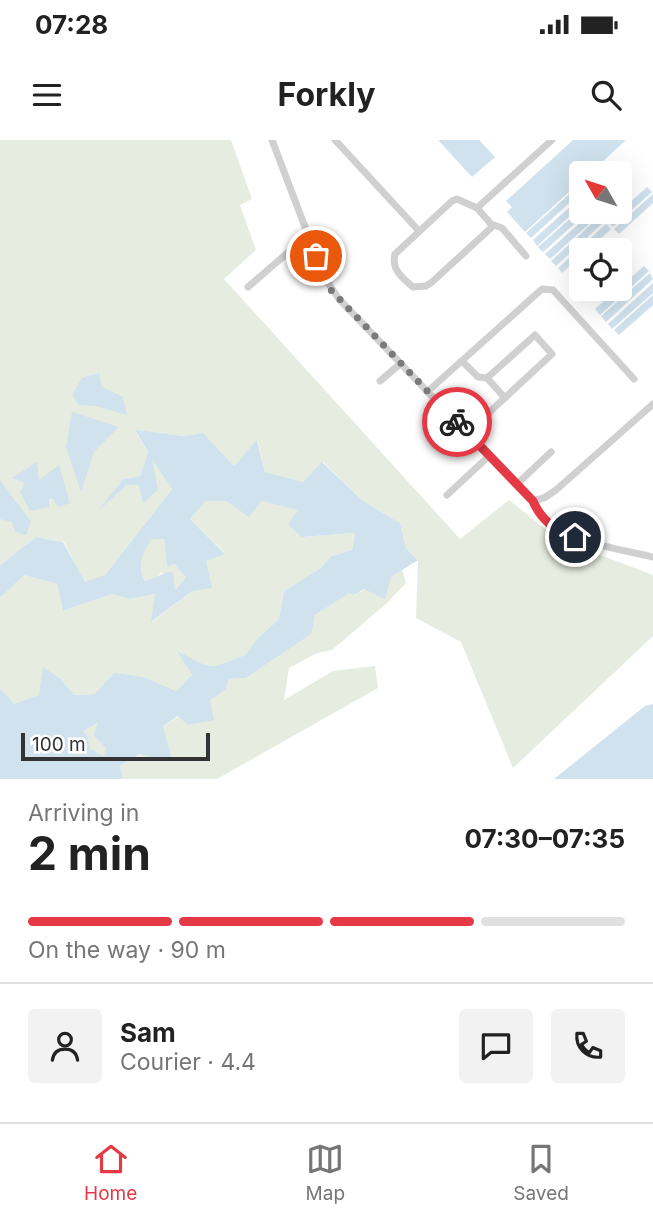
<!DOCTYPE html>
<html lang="en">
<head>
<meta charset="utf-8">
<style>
	:root { --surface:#fff; --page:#f2f2f2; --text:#222; --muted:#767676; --line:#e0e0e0; --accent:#e63946 }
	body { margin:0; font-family:Inter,sans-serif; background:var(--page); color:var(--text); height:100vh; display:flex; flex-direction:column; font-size:26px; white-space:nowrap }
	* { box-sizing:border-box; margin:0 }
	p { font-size:23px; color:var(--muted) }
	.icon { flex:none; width:38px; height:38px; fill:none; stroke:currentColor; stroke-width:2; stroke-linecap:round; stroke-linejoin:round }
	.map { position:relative; height:639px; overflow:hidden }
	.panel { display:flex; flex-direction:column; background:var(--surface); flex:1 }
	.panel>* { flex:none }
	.needle { width:46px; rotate:309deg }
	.tools { position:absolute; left:569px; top:21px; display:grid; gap:14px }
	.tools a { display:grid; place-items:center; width:63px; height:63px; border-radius:7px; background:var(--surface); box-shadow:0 7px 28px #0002; font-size:35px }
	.scale { position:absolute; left:21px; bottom:18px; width:189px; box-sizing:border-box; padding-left:7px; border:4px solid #333; border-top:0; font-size:19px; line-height:24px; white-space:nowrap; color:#333; -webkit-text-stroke:5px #fff; paint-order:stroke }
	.pin { position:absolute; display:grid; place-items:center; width:60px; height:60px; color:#fff; margin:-30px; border:4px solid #fff; border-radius:50%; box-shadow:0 2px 7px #0007 }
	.courier { position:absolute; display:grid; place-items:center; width:70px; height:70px; margin:-35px; border:5px solid #e63946; border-radius:50%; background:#fff; color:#222; box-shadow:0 2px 9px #0007 }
	.headline em { font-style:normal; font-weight:700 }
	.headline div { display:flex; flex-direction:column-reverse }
	.headline { display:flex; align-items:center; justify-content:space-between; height:119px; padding:0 28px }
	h1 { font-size:46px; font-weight:700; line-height:52px }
	.bar { display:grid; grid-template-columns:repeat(4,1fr); gap:10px 7px; align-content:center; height:84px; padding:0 28px }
	.bar i { height:9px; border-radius:5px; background:var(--line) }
	.bar .on { background:var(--accent) }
	.bar p { grid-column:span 4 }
	.line { display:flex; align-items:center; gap:18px; padding:0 28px; border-top:2px solid var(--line) }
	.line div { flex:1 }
	.round { display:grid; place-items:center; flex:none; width:74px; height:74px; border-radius:7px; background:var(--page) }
	.status { display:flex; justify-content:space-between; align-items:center; height:49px; padding:0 35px; background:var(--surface); direction:ltr }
	.status svg { height:19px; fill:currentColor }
	header { display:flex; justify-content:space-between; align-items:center; height:91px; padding:0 28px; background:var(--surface); font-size:32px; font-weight:700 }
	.tab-bar { display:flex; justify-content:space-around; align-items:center; height:98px; border-top:2px solid var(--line); background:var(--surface); font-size:19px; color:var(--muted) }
	.tab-bar a { display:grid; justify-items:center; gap:4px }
	.tab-bar .on { color:var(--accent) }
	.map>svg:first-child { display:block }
	.green { fill:#e6ecdf }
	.water { fill:#cfe2ee; fill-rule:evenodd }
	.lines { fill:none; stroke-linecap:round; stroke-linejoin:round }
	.lane { stroke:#d0d0d0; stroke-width:7 }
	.done { stroke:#7a7a7a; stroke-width:7; stroke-dasharray:0 12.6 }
	.route { stroke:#e63946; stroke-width:9 }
</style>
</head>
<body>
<div class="status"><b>07:28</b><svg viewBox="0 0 49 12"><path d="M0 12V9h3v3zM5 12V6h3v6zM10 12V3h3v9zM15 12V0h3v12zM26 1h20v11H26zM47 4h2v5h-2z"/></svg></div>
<header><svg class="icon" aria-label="menu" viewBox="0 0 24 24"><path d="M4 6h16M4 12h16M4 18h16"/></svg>Forkly<svg class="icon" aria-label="search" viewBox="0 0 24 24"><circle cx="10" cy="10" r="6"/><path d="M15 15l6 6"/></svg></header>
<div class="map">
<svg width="653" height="639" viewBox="0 0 653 639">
	<rect width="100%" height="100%" fill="#fff"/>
	<!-- green -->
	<g class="green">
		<path d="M0,0h231l21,59 -12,6 16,45 -32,29 236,260 49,-39 49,39 95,36v61l-140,132 -52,-126 -45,-24 2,-58 -12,-12 -6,-25 -37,-22 -40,-39 -20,20 -38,-10 -7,-31 -24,25 -31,-33 -19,3 -49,-5 13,21 -8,24 -17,3 -20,27 24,-21h12l12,-29 21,33 -67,86 -20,8 -21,-41 -28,-5 -36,28z"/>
		<path d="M206,361h20l23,15 12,-15 38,9 4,27 52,-4 -3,17 -21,6 -10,12 -37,23 -5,28 -22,20 -12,16 -27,11 -13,-1 -27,-13 14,23 -16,16 -32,-14 -49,17 -21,1 -13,-16 -18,-11 -3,27 -26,9 -14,-16v-90l24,-23 33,9 6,27 49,-17 18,5 26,-5 -4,28 40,-31 13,-30 20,-8 -35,-34z"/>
		<path d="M152,399h12l3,28 7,-3 12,13 -12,14 -12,-19 -9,8 -8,1c-8,-18 -3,-28 7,-42z"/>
		<path d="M402,430l4,13 -19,20 -55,47 -15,3 -28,15 -5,32 49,-29 42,-5 3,22 -161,91h-94l-3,-13 21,-12 21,7 1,-35 63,-37 3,-10 17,-1 64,-44 5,-19 34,-23 5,3z"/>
		<path d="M99,583l-6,12 14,13 -3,9 -15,-8 -1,-12 -6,-6z"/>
	</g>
	<!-- water -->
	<g class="water">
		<path d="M438,0h41l16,17 -23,20z"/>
		<path d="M573,0h53l-36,33h-9v8l-56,51 -18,-20 5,-5 -6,-6z"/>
		<path d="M647,47l5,5 -39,35 -5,-5z"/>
		<path d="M575,49l4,5 -48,44 -5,-5z"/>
		<path d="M653,54v9l-34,31 -5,-5z"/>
		<path d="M581,57v9l-44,40 -4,-6z"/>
		<path d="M581,69v3h7l-45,40 -5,-5z"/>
		<path d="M592,72l6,4 -48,43 -5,-5z"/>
		<path d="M599,77l5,5 -48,44 -5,-5z"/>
		<path d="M606,84l5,5 -23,21h-7v6l-19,17 -4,-5z"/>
		<path d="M644,126l5,5 -49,44 -5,-6z"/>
		<path d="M650,133l3,6 -47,43 -5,-6z"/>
		<path d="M653,143v10l-41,36 -4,-5z"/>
		<path d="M653,155v10l-34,30 -5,-5z"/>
		<path d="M99,233l3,14 21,10 4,18 -31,-9 -17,-1 -7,-10 10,-17z"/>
		<path d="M72,272l47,15 -25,25 -13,40 -15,-45z"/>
		<path d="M135,290l49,6 19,-3 31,33 23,-26 8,32 38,10 19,-20 41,39 37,22 6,25 12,12 -27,17 -6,22 -21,-10 -10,6 -5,-2 -34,22 -4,19 -65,44 -17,1 -3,10 -16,11 4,20 -26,5 -10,-9 -15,10 8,30 -9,5 -22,-7 -20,12 3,13h-123v-91l14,16 25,-9 4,-28 18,12 13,16 21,-1 19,-21 30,4 32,14 16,-16 -15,-24 28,14 12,1 28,-11 12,-16 22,-20 5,-28 37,-23 10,-12 21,-6 3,-17 -53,4 -14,-12 10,-15 -37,-9 -12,16 -23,-16h-20l-16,18 35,35 -19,7 6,27 -20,3 -41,31 4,-28 -25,5 -18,-5 -49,17 -6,-27 -33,-9 -24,23v-33l36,-28 27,5 22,40 20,-7 67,-86 -20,-30 6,31 -15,13 -4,-18h-12l-28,25 24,-31 17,-3 8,-24zM152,399h12l3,28 7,-3 12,13 -11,13 -2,-18c-12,0 -17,7 -28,9 -8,-16 -3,-28 7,-42zM98,583l-5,12 13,13 -2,8 -14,-7 -2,-12 -5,-6z"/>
		<path d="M37,322l2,18 20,-15 11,38 -12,4 -5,-8h-4v8l-19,4 -10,-19 5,-9 -13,-5z"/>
		<path d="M0,340l31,42 -5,13 -11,-3 -3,-10 -12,-3z"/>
		<path d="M653,564v75h-99l91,-73z"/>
	</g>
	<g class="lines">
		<!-- lane -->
		<g class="lane">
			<path d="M272,0l52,137 15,22 193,202c19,41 81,46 121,56"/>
			<path d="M335,0l84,91"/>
			<path d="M457,59l20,9 14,16v4l-59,54 -6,4 -13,1c-11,-9 -22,-18 -18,-33l57,-53z"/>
			<path d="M477,68l75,-68"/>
			<path d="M491,84l11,4 24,28"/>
			<path d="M248,147l60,-52"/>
			<path d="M462,221l16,16 9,1 48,-43 17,19 -85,79"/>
			<path d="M487,238l18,20"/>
			<path d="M380,241l20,-17"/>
			<path d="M427,252l115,-103 11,1 81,89"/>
			<path d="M517,344l34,-32"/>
			<path d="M447,355l42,-39"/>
			<path d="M532,361l12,-3 12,-8 97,-86"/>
		</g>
	</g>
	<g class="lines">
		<!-- done -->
		<path class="done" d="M316,116l14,33 127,133"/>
		<!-- route -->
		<path class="route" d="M457,282l76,79c8,19 22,30 42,36"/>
	</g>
</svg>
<div class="tools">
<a><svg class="needle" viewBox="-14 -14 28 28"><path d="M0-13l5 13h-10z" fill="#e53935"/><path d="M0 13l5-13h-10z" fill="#767676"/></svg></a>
<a><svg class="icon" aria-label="locate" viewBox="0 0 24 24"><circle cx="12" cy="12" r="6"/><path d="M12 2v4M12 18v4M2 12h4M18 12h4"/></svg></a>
</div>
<div class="scale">100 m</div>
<div class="pin" style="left:316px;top:116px;background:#ea580c"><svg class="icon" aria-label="bag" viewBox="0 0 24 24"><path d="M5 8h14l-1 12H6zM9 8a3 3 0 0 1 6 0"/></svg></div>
<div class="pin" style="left:575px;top:397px;background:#1f2937"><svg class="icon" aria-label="home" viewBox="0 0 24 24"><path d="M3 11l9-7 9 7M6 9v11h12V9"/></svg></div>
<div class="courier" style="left:457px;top:282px"><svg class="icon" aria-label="bike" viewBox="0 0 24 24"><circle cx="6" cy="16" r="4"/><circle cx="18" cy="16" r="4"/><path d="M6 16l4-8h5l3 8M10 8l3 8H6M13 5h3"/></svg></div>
</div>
<section class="panel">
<div class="headline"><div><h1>2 min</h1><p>Arriving in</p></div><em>07:30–07:35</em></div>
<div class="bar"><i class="on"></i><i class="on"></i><i class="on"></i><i></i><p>On the way · 90 m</p></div>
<div class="line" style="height:126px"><a class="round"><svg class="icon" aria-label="person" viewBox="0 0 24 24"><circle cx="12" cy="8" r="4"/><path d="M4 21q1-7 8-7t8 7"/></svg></a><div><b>Sam</b><p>Courier · 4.4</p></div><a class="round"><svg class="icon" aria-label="chat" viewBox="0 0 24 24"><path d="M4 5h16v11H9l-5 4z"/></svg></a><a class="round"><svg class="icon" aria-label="phone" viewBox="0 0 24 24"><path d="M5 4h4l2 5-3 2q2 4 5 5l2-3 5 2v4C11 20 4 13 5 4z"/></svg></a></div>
</section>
<nav class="tab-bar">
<a class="on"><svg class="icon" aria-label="home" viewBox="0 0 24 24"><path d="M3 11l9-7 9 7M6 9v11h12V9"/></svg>Home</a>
<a><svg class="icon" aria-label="map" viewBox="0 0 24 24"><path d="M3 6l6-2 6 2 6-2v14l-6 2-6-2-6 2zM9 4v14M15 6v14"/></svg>Map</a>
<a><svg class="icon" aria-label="saved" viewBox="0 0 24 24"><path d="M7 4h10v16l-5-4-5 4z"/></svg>Saved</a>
</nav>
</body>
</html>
